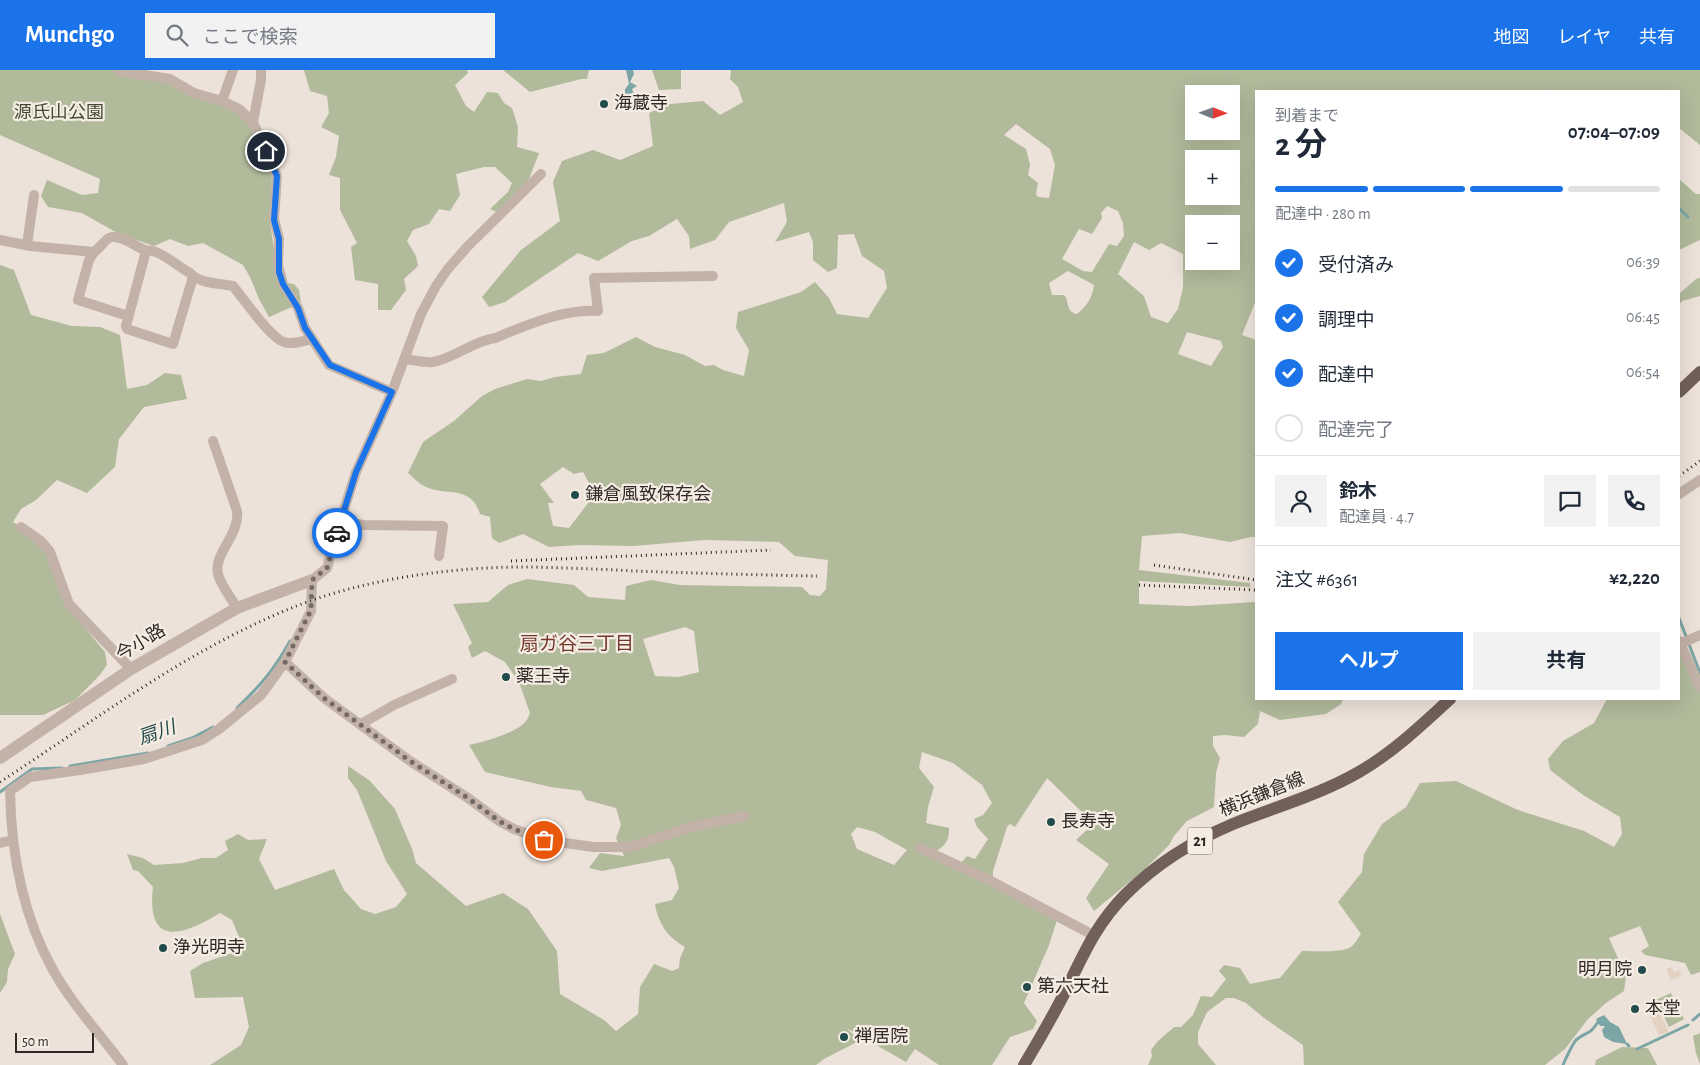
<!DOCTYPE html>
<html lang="ja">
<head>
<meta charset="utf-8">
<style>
	:root { --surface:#fff; --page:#f2f2f3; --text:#1f2937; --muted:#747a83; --line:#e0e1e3; --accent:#1a73e8 }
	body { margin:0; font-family:"Alegreya Sans","Noto Sans JP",sans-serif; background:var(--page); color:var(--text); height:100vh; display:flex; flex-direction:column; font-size:19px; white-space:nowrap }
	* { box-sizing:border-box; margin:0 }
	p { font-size:16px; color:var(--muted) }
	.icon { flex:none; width:28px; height:28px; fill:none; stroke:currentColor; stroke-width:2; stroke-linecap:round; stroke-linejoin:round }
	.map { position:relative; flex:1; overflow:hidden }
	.details { position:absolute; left:1255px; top:20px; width:425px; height:610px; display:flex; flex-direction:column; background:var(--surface); border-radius:0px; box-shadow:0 5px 20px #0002 }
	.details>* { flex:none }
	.needle { width:32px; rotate:91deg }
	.controls { position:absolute; left:1185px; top:15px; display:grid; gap:10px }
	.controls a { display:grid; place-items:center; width:55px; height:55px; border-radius:0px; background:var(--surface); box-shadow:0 5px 20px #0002; font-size:25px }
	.scale { position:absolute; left:15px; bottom:12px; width:79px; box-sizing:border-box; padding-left:5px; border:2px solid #312926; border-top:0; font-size:14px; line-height:18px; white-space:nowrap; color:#312926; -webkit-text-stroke:4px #f5ede4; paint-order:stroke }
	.pin { position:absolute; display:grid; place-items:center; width:42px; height:42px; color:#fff; margin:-21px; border:2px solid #fff; border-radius:50%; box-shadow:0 1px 5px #0007 }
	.courier { position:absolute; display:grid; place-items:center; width:50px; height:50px; margin:-25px; border:4px solid #1a73e8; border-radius:50%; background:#fff; color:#222; box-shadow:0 1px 6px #0007 }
	.headline em { font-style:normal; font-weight:700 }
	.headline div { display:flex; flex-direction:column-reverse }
	.headline { display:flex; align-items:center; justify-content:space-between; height:85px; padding:0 20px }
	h1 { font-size:32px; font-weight:700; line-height:38px }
	.bar { display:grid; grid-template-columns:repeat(4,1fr); gap:8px 5px; align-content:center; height:60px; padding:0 20px }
	.bar i { height:6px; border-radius:4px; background:var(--line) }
	.bar .current { background:var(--accent) }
	.bar p { grid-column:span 4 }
	.line { display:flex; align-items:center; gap:12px; padding:0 20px; border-top:1px solid var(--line) }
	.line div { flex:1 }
	.round { display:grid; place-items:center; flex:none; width:52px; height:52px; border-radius:0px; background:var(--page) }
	ol { padding:0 20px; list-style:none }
	li { display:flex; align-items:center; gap:15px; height:55px }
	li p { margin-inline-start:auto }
	li .icon { padding:5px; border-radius:50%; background:var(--accent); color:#fff; stroke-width:4 }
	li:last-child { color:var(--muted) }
	li i { width:28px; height:28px; border:2px solid var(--line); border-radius:50% }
	.button { display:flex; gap:10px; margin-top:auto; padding:10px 20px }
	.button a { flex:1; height:58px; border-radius:0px; background:var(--accent); color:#fff; font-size:20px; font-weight:700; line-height:58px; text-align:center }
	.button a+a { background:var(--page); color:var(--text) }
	header { display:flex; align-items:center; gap:30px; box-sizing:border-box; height:70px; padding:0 25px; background:var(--accent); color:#fff }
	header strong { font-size:24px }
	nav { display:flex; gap:28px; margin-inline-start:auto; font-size:18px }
	.search { width:350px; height:45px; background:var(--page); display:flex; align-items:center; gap:12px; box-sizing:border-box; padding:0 18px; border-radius:0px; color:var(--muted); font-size:19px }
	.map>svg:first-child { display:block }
	.green { fill:#b1ba9b; fill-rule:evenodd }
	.plaza { fill:#e3d2c2 }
	.water { fill:#7ca6a5 }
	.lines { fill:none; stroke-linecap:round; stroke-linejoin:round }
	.stream { stroke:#7ca6a5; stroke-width:3 }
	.minor { stroke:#c3b2a7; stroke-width:10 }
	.tertiary { stroke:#c3b2a7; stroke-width:12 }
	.primary { stroke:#716059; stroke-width:12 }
	.rail { stroke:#312926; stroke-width:3; stroke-dasharray:1 4; stroke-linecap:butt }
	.done { stroke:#736a65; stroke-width:5; stroke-dasharray:0 9 }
	.route { stroke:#1a73e8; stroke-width:6 }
	.poi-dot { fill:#224c4c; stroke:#f5ede4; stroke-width:2 }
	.labels { text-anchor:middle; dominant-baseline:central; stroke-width:4.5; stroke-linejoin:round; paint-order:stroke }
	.shield { fill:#f5ede4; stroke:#6c645f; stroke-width:1 }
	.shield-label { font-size:16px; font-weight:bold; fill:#312926 }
	.poi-label { font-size:18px; fill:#312926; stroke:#f5ede4; text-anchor:start }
	.park-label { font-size:18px; fill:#424b2e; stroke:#f5ede4 }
	.street-label { font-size:18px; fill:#312926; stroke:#f5ede4 }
	.neighbourhood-label { font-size:19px; fill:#74372b; stroke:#f5ede4 }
	.water-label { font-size:19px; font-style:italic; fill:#224c4c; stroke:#f5ede4 }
</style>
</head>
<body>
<header>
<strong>Munchgo</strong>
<div class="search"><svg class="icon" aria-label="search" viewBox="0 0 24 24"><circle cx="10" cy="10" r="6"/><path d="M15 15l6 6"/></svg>ここで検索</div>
<nav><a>地図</a><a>レイヤ</a><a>共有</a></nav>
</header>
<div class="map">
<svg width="1700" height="995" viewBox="0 0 1700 995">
	<rect width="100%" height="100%" fill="#ede2d9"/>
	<!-- green -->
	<g class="green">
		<path d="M0,0h129l89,29 38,24 16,51 -2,48 9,60 15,2 5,6 2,13 -32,14 -10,-18 -9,-22 -7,-12 -40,-22 -15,3 -18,-7 -16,7 -35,-12 -37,-21 -34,-6 -7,-11 6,-16 35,15 16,-2 2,-14 -100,-44z"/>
		<path d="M304,0h163l1,3 -13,12 11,21 8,6 13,-20 11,1 6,10 8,5 6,19 -1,20 22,6 -10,26 -32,33 -7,-3 18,-17 4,-9 -17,-16h-11l-28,7 4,21 -10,16 -11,-2 -10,15 -16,6 -6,11 9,15 2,10 -14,13 2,11 -15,20h-13v-26l-23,-4 -4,-33 6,-4 -17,-33v-32l-11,-3 7,-18 3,-21 -18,-9 8,-14 -2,-17 -17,-5z"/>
		<path d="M503,0h86l-2,9h-6l-51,13z"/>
		<path d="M652,0h29v19l-22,1z"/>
		<path d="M731,0h969v75l-21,-17v-37h-423v209l-14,35 14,5v197h-5l-21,5 -50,-9 -38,3 -3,34 111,13v4l-111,-6v23l51,2 66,-4v97h87l-2,5 -15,10 -46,6 -20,-9 -2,13 -14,13 -19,-2 -12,1v10l7,12 -4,15 -2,34 -27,14 -13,15 -5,9 -24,24 -51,42 -8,-13 23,-34 -33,-24 13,-12 -4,-13 -38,-37 -32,49 -5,-3 -3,3 -14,44v13l64,36 -8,25 -25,58 13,18 -4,8 -23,8 -18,28h-53l-24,-16 -9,13 -60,-34 9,8 2,6 -33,17 -8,6h-606l31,-20 8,-18 -6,-30 -48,1 -5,-27 13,-8 41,-14 -12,-29 -12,-7c-37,23 -74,35 -67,-26l-15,-16 -5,-1 -6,-16 16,4 11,7 29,-2 19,-5h14l12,-8 -3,-9 13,-7 10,6 19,-1 -8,20 16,31 59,-21 10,21 17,19 14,5 21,-7 11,-13 -21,-33 -29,-71 -9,-12v-12l21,14 26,29 17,40 4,14 50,43 37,-13 25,16 29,42 3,43 44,26 12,11 22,-17 2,-27 14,-23 18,7 7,-3 1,-10 5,-11c-18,-10 -27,-24 -30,-43l17,-4 7,-12 -5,-21 -5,-9 -67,13 -13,-3 11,-15 24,3 -8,-18 5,-13 -5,-17 -30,-8 -5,-9 -30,-4 -66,-15 -16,-27c14,-3 49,-12 58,-25 1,-2 2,-5 3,-7l-11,-31 -14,-20 -20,-11 -13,7 -4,-11 4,-4 -19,-39 35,-2 20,-17 19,-6 47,6 14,12 37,3 1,-14 25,-6 29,5 122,2 8,8 10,1 6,-7 2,-29 -33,-4 -16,-14 -75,-2 -70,6 -55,-1 -30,2 -26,-13 -24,9 -7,-5 -2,-21 -10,-3c-9,-30 -35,-17 -56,-28 -6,-3 -11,-9 -16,-13l15,-31 31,-21 28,-25 13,-7 32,-10 14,2 14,-4 26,-3 6,-19 17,-2 32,-16 19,10 30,8 20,11 9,-1 9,5 21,6 5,-26 -13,-22 2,-16 63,-20 14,-10 14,16 8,16 31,4 19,-30 -3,-17 -22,-15 -8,-22 -16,1 -1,33 -9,4 -15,-12v-18l-4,-10 -34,10 12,-20 -3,-19 -55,19 -14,18 -25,9 -1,-13 -12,-17 -28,17 -17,5 -34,20 -20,-8 -73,49 -16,5 -7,-10 39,-47 39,-29 -7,-39 9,-21 31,-11 27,10 33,-14 -4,-33 21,-9 33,-3 17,14 23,-13 -5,-15 -8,-8zM1194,24h37v37h-37zM1016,54l34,25 5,16 -6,33 -11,-1 -2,-3 2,-11 -10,-8 2,-10 -4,-16 -22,-14zM1194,89h37v37h-37zM1107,136l11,5 5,12 1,13 -7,10 -8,-2 -17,28 -9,-1 -21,-12 17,-30 13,5 10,-16 -1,-5zM1194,154h37v37h-37zM1134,172l15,8 12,-7 22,11v33l-5,22 -10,14 -17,-6 -7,-21 -26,-22zM1068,201l26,14c-2,13 -6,20 -17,29 -9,-1 -9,-10 -11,-17l-3,-2h-11l-3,-12zM1187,262l34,9 2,6 -12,19 -33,-12zM563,397l11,7 9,-2 12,22 -26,34 -16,-2 -5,-23h6l-14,-19zM685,557l9,4 5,41 -20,5 -24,-1 -12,-37zM922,682l31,11 29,22 10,18 -9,12 -9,4 3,8 11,12 -13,20 -8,-3 -11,13 -26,-14c12,-7 20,-12 19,-27l-23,-5 2,-16 6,-20 -15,-19zM857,757l18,5 32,18 -13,15 -37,-16 -6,-15z"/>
		<path d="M1679,109l17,15h4v46l-21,10z"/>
		<path d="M0,195l14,5 17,45 41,11 28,1 20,8 7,54 20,-4 18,-12 16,2 6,24 -43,8 -25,32 -4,28 -28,26 -30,-13 -21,20 -15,9 -8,13 32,18 36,83 24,29 2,13 -8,11 -24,24 -32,15h-43z"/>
		<path d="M1700,208v18l-18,5 -3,4v-11l17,-15z"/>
		<path d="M1679,581l21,40v281l-9,3 -6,-12 -40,-8 -4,-4 8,-5 -9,-20 -31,12 17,38 -2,15 -18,12 -18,16 -23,30 -20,16h-241l-1,-20 -39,-27 -18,-15 -12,-5h-8l-19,14 -9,20v12l18,21h-68l4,-9 -1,-6 6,-8 17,-15h7l12,-12 8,-19 11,1 14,-18 -7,-8 5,-6 16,3 10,16 30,-6 22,-27c13,0 39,2 49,-4 4,-3 7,-9 10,-13l-23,-32 24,-30 2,-18 18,-30 24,-17 14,-24 36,-2 62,29 66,21 30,16 8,-13 -2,-17 -37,-22 -33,-25 -2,-11 15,-18 31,-18 13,-24h72z"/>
		<path d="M0,844l15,40 -7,15 -1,13 -7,11z"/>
		<path d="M1671,923l13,26 -15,8 -13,-27z"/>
		<path d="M1700,963v31l-4,-11 -3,-17z"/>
		<path d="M1622,977l26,1 9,17h-62l1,-5z"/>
	</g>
	<!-- plaza -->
	<g class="plaza">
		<path d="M1672,897l2,5 5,-2 3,5 -11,5 -5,-11z"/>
		<path d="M1654,931l15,31 -10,3 -13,-27z"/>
	</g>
	<!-- water -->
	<g class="water">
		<path d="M626,0h7l1,4 -4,8 7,4 -5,3 1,3 4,3 -3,1 -1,6h-2l-6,-3v-10l4,-5z"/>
		<path d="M1604,945l6,7 9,5 8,17 -14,-2 -9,-5 -2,-7 3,-4h-5l-4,-7z"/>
	</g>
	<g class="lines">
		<!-- stream -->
		<g class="stream">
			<path d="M1549,21h1"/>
			<path d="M1679,138l9,9"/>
			<path d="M1679,548l21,55"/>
			<path d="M237,638c24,-23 37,-38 53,-67"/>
			<path d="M168,676l24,-8 21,-11"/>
			<path d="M70,696l78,-13"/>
			<path d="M0,722l32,-23 30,-1"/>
			<path d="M1693,950l7,-6"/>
			<path d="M1627,974l2,2"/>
			<path d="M1637,979l51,-24"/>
			<path d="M1563,995c2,-5 9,-20 13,-25 11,-9 13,-4 22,-18"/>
		</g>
		<!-- minor -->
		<g class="minor">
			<path d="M119,1l51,8 24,14 28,8 17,8 14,13 24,54 -3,43 5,20 -1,26 5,19 15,24 7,20 24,37 63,27"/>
			<path d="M222,31l11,-31"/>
			<path d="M253,52l8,-42v-10"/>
			<path d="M0,170l30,6 64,6c6,-4 13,-15 18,-15 12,-1 22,9 33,13 3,1 7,0 11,2 12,5 22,14 34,21 10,11 29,10 43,13 11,13 37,52 51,56 8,3 20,-1 28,-3"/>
			<path d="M27,175l7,-50"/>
			<path d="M146,181l-20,75 1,3 46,15 20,-67"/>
			<path d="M94,182l-5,8 -11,40 50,16"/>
			<path d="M405,289c9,1 19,4 28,3 22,-4 40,-21 62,-24 30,-12 70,-30 103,-27l-4,-33 119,-2"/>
			<path d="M213,371l24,70c3,24 -24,43 -19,63 2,10 14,25 19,34"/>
			<path d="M1679,424l21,-14"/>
			<path d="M340,452l24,3 79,1 -4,30"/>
			<path d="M21,457l20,14 9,11 19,52 62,65"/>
			<path d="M1679,571l21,46"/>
			<path d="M1680,574l20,-9"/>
			<path d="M285,592l39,36 86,63 58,37 31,23 15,8 30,11 49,7h37l61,-20 54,-11"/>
			<path d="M361,654l33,-19 58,-26"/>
			<path d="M0,773l13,-3"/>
			<path d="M920,778l69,32 104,55"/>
			<path d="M123,995c-23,-31 -51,-61 -70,-95 -30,-54 -42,-117 -43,-179l20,-14 50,-7 64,-11 58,-19 17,-11 42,-34 24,-33 26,-51 1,-31 15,-12 13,-46 16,-50 36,-80 29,-78 15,-28 11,-16 20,-23 74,-73"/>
		</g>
		<!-- tertiary -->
		<path class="tertiary" d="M0,688l131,-89 106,-61 75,-28"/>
		<!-- primary -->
		<g class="primary">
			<path d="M1679,322l21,-20"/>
			<path d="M1024,995c14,-23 27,-46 39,-69 19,-38 32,-71 63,-102 30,-30 69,-54 107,-70 42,-17 86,-29 126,-52 33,-19 63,-47 91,-73"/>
		</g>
		<!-- rail -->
		<g class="rail">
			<path d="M1679,406l21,-15"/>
			<path d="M511,491l260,-11"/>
			<path d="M1154,495l102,15"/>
			<path d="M1139,515l117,5"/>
			<path d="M0,712c94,-61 184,-130 289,-173 72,-30 166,-43 244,-42 34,1 67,2 101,4 61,2 122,4 183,5"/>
		</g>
	</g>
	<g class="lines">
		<!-- done -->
		<path class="done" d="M337,463l-10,35 -15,12 -1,30 -26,52 39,36 86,63 58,37 31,23 15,8 30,11"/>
		<!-- route -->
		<path class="route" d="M266,81l11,25 -3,44 5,19v33l4,12 15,24 7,20 25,37 62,27 -36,80 -19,61"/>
	</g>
	<!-- markers -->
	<g class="poi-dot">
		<circle cx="604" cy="34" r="5"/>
		<circle cx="575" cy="425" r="5"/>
		<circle cx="506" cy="607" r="5"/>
		<circle cx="1051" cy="752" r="5"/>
		<circle cx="163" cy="878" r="5"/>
		<circle cx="1642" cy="900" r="5"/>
		<circle cx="1027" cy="917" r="5"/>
		<circle cx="1635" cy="939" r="5"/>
		<circle cx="844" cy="967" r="5"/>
	</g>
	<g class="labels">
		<!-- shield labels -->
		<rect class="shield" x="1187.5" y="757.5" width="25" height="27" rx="4"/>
		<g class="shield-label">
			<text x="1200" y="771">21</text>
		</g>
		<!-- poi labels -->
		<g class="poi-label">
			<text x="614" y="34">海蔵寺</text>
			<text x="585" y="425">鎌倉風致保存会</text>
			<text x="516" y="607">薬王寺</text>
			<text x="1061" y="752">長寿寺</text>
			<text x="173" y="878">浄光明寺</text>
			<text x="1632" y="900" text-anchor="end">明月院</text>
			<text x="1037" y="917">第六天社</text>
			<text x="1645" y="939">本堂</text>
			<text x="854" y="967">禅居院</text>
		</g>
		<!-- park labels -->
		<g class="park-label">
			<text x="59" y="43">源氏山公園</text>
		</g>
		<!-- street labels -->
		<g class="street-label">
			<text transform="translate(141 573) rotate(-31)">今小路</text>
			<text transform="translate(1262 725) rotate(-22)">横浜鎌倉線</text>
		</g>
		<!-- neighbourhood labels -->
		<g class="neighbourhood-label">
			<text x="577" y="574">扇ガ谷三丁目</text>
		</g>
		<!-- water labels -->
		<g class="water-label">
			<text transform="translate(157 663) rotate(-19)">扇川</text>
		</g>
	</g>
</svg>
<div class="controls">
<a><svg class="needle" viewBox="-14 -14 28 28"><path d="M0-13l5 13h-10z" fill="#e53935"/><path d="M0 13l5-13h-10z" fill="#747a83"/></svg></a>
<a>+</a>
<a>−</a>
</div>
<div class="scale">50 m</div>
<div class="pin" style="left:544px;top:770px;background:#ea580c"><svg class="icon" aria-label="bag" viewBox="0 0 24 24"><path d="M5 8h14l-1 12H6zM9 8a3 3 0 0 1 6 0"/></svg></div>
<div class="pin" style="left:266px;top:81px;background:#1f2937"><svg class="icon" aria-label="home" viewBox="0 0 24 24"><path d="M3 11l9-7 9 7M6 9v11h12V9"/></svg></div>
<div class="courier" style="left:337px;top:463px"><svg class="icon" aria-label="car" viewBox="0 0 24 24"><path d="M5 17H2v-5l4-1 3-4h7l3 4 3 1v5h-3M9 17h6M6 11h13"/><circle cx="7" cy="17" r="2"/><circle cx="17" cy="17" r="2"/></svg></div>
<section class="details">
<div class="headline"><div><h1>2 分</h1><p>到着まで</p></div><em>07:04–07:09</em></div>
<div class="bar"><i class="current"></i><i class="current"></i><i class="current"></i><i></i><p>配達中 · 280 m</p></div>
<ol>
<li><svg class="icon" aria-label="check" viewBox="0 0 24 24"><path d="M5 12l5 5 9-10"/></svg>受付済み<p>06:39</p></li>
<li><svg class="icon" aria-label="check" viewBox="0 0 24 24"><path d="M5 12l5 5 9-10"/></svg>調理中<p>06:45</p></li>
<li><svg class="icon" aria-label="check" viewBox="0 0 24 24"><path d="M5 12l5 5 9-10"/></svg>配達中<p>06:54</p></li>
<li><i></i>配達完了</li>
</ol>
<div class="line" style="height:90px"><a class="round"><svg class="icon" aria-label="person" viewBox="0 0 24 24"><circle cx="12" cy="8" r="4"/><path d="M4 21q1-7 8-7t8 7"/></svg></a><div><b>鈴木</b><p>配達員 · 4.7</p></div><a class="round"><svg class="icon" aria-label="chat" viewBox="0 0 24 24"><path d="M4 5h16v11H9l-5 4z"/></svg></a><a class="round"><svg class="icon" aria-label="phone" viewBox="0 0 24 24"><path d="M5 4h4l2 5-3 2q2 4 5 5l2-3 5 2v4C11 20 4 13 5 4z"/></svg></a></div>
<div class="line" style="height:65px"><div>注文 #6361</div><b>¥2,220</b></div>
<div class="button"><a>ヘルプ</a><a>共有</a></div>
</section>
</div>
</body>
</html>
